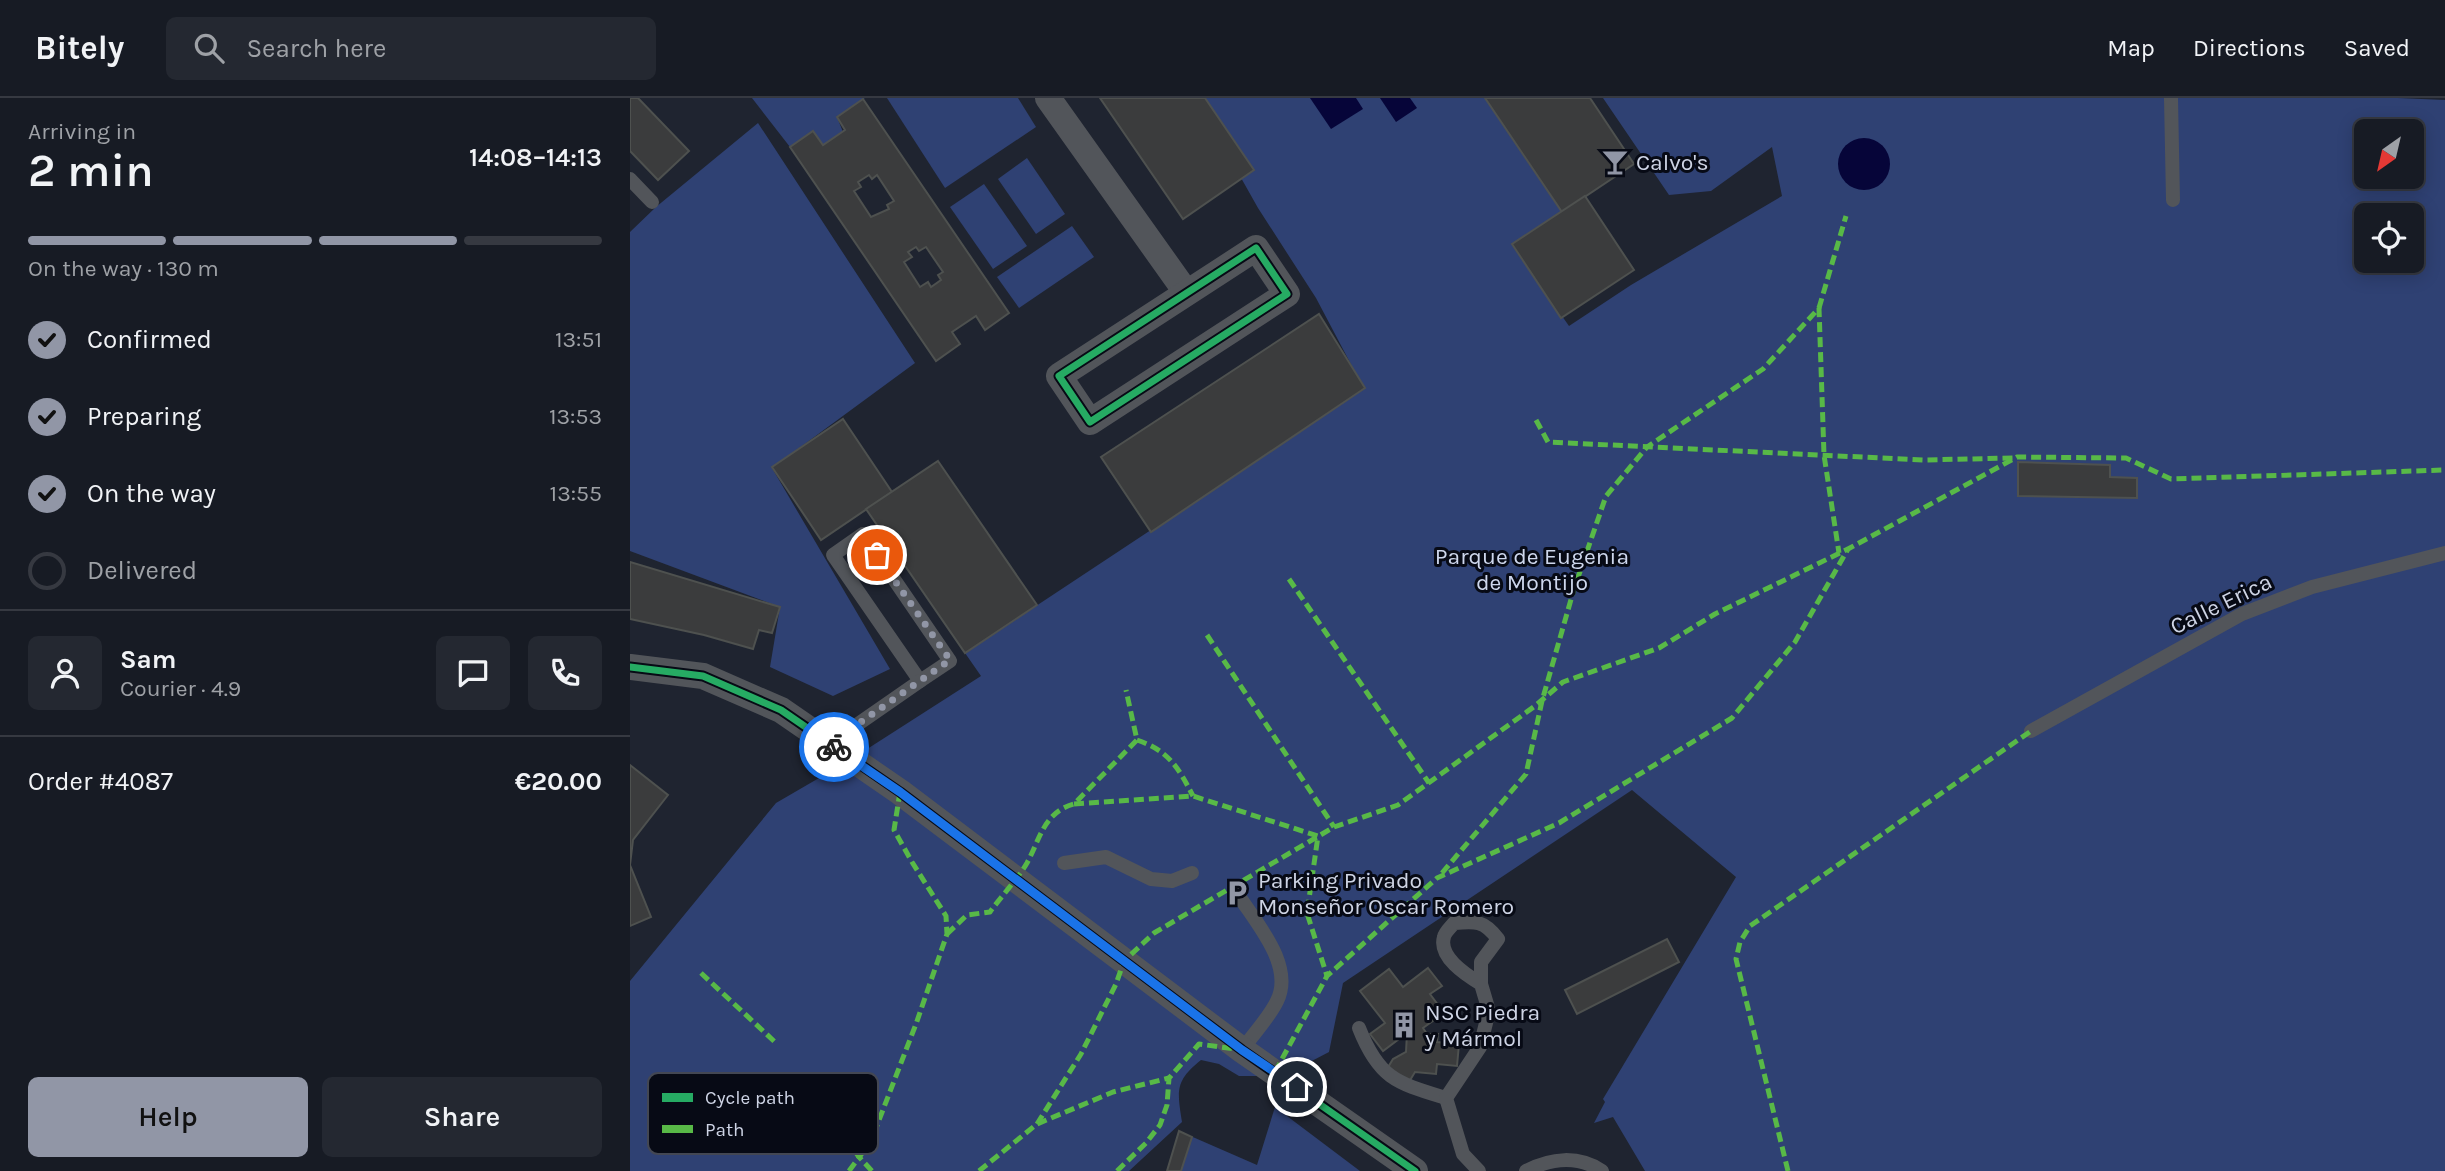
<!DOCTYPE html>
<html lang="en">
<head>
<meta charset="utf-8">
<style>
	:root { --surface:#171b24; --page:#242831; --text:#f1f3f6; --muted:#9ea1a6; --line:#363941; --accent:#9196a6 }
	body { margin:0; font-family:Karla,sans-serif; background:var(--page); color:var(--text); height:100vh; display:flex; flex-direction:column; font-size:26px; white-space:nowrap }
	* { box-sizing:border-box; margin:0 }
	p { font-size:23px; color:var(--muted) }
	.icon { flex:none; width:38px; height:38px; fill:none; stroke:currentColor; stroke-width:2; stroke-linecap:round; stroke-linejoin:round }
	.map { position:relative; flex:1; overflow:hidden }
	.sheet { display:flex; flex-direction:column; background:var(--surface); width:630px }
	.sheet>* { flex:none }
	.needle { width:46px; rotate:214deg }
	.tools { position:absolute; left:1724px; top:21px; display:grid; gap:14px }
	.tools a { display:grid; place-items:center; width:70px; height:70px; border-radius:10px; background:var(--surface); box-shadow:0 4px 18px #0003,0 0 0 2px var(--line); font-size:35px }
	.pin { position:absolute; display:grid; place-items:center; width:60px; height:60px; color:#fff; margin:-30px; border:4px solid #fff; border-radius:50%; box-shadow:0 2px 7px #0007 }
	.courier { position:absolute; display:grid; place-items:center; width:70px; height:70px; margin:-35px; border:5px solid #1a73e8; border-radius:50%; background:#fff; color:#222; box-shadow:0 2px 9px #0007 }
	.summary em { font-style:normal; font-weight:600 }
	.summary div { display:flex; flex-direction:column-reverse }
	.summary { display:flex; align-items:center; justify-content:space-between; height:119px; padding:0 28px }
	h1 { font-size:46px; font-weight:600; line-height:52px }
	.bar { display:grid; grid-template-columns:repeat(4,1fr); gap:10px 7px; align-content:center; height:84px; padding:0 28px }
	.bar i { height:9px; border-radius:5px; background:var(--line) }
	.bar .selected { background:var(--accent) }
	.bar p { grid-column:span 4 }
	.line { display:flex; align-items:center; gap:18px; padding:0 28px; border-top:2px solid var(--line) }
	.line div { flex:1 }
	.round { display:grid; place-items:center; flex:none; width:74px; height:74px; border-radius:10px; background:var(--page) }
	ol { padding:0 28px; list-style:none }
	li { display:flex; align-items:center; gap:21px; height:77px }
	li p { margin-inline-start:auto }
	li .icon { padding:7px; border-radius:50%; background:var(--accent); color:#111; stroke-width:4 }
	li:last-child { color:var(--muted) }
	li i { width:38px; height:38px; border:4px solid var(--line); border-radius:50% }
	.action { display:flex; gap:14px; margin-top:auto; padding:14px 28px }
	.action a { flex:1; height:80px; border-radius:10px; background:var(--accent); color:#111; font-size:28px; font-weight:600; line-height:80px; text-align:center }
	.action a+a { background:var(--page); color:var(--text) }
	header { display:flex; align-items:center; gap:42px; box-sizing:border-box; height:98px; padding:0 35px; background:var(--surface); border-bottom:2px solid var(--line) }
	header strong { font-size:33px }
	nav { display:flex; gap:38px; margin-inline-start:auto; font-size:24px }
	.search { width:490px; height:63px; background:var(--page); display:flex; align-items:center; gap:18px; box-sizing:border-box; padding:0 24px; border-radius:10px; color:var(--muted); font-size:26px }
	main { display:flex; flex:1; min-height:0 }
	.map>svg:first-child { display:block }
	.green { fill:#2f4173; fill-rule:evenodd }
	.water { fill:#060539 }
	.building { fill:#3b3c3d; stroke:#4e514f; stroke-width:2; fill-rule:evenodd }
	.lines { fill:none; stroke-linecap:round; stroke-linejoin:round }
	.lane { stroke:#52555a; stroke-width:14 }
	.street { stroke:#52555a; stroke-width:26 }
	.quiet { stroke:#58b947; stroke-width:5; stroke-dasharray:10 5; stroke-linecap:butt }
	.cycleway-casing { stroke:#070a15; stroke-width:11 }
	.cycleway { stroke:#26ab63; stroke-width:7 }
	.done { stroke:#9196a6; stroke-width:7; stroke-dasharray:0 12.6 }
	.route { stroke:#1a73e8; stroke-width:9 }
	.labels { text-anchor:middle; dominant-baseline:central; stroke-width:6; stroke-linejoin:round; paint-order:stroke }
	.poi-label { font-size:23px; fill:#ced4e5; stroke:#070a15; text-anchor:start }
	.park-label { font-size:23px; fill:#ced7ed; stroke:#070a15 }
	.street-label { font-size:23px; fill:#ced4e5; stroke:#070a15 }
	.key { fill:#070a15; stroke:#434753; stroke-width:2 }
	.key-label { font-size:19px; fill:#ced4e5 }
</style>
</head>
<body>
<header>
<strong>Bitely</strong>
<div class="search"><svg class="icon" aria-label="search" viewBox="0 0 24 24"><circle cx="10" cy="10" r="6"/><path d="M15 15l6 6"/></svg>Search here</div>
<nav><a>Map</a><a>Directions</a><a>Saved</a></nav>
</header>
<main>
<section class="sheet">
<div class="summary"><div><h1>2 min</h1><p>Arriving in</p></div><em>14:08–14:13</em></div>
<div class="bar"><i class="selected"></i><i class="selected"></i><i class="selected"></i><i></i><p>On the way · 130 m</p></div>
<ol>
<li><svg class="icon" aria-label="check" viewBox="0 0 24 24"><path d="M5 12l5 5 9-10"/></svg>Confirmed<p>13:51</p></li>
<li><svg class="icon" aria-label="check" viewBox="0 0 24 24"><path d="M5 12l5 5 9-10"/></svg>Preparing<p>13:53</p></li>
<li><svg class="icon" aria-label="check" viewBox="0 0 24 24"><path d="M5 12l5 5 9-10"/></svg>On the way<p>13:55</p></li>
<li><i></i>Delivered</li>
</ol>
<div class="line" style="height:126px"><a class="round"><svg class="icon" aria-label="person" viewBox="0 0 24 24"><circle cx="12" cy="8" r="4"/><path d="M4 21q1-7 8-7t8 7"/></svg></a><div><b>Sam</b><p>Courier · 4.9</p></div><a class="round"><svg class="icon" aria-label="chat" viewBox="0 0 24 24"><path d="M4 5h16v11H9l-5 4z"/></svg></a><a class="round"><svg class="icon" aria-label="phone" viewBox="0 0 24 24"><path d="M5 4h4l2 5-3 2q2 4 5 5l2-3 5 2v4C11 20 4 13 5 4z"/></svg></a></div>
<div class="line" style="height:91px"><div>Order #4087</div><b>€20.00</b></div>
<div class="action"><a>Help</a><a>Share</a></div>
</section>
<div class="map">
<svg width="1815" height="1073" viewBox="0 0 1815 1073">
	<rect width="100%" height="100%" fill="#1f2430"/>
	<!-- green -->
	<g class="green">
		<path d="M122,0h113l-28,19 6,15 -20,13 -33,2z"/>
		<path d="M257,0h131l18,29 -91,61z"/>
		<path d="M566,0h289l77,114 -50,33 57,81 62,-41 151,-89 -10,-49 -61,44 -42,4 -66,-97h795l47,2v1071h-800l-32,-54 -19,6 11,-21 -2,-3 133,-222 -104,-87 -289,193 -14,69 -46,24h-44l-20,-12 -18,-4c-26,21 -24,30 -19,62l-53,49h-499v-190l146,-178 74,-43 131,-84 -16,-23 399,-264 -48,-91 -58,-90zM1736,33h46v46h-46zM1736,117h46v46h-46z"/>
		<path d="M128,25l157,240 -143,105 118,201 -57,27 -63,-29 10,-60 -150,-56v-319l26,-25z"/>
		<path d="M397,60l38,56 -29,20 -38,-55z"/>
		<path d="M354,86l43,62 -34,23 -43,-62z"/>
		<path d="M442,128l22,31 -75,51 -22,-31z"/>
		<path d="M645,1009l85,64h-193l12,-40 78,34z"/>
	</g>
	<!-- water -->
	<g class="water">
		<path d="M680,0h46l7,11 -32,20z"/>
		<path d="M750,0h30l7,10 -21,14z"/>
		<circle cx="1234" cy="66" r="26"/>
	</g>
	<!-- building -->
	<g class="building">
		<path d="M0,0h8l51,53 -31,29 -28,-29z"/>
		<path d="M470,0h105l49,72 -71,49z"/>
		<path d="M855,0h105l44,66 -72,48z"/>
		<path d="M233,1l146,214 -24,17 -9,-14 -24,16 8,12 -24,17 -146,-214 23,-16 10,14 22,-15 -8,-13zM239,77l3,4 5,-4 17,26 -7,4 2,4 -18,8 -17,-26 7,-4 -3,-5zM286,149l3,4 7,-4 17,25 -5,3 3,5 -10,7 -3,-5 -8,5 -16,-25 8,-5 -4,-5z"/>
		<path d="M955,98l49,74 -73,48 -49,-74z"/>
		<path d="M689,216l46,74 -214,144 -50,-75z"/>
		<path d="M213,321l49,73 -71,48 -49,-73z"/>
		<path d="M308,363l99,144 -72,48 -99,-144z"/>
		<path d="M1388,364l92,3v12l27,1v20l-119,-2z"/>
		<path d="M0,464l150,45 -8,26 -13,-3 -6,19 -49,-14 -74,-16z"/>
		<path d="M0,667l38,30 -35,45 -3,25 21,52 -21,9z"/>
		<path d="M1037,841l12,23 -102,52 -12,-24z"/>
		<path d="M798,870l14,18 -12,8 14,19 -21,15 4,6h11l-1,8 22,2 -2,22 -20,-2 -1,10 -21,-2 -6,10 -22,-13 6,-10 13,-7 1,-19 -24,18 -13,-17 15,-11 -25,-32 29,-22 14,18z"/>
		<path d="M549,1033l13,6 -11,34h-14z"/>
	</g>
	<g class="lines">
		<!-- lane -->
		<g class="lane">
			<path d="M1541,0l2,102"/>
			<path d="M0,81l22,23"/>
			<path d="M233,436l87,127 -30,20 -87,-126z"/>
			<path d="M1401,633l211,-117 70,-27 133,-34"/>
			<path d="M204,649l14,-16 72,-50"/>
			<path d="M434,765l42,-6 45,22 21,2 20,-8"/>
			<path d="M607,795c18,29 58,72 40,108 -8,17 -24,33 -35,49"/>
			<path d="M729,930c20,51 38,55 87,70"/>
			<path d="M849,1073l-16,-17 -17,-56 34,-51 9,-36 -8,-27v-22l17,-23c-14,-19 -23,-18 -44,-16 -3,4 -9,9 -10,14 -6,20 22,38 37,47"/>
			<path d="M896,1073c25,-13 52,-16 76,0"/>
		</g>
		<!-- street -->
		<g class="street">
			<path d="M418,0l138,194"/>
			<path d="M626,150l31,46 -197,128 -31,-46z"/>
			<path d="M0,569l73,9 78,34 119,82 342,258 173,121"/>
		</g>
		<!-- quiet -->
		<g class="quiet">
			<path d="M1189,210l27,-92"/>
			<path d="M906,322l12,22 375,18 90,-2"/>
			<path d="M659,481l140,204"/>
			<path d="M577,537l127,192"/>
			<path d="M507,642c32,11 41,27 56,56"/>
			<path d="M444,706l119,-8 125,40 -11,77 20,63"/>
			<path d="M812,775l84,-99 16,-73 32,-112 32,-93 41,-49 116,-78 56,-61 5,147 15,98"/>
			<path d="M317,836l20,-19 23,-3c10,-14 29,-35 37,-49 13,-24 17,-51 47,-59l63,-64 -11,-50"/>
			<path d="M71,875l75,70"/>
			<path d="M645,974l52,-96 110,-98 122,-55 173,-105 63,-76 53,-93 169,-92 109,1 45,21 274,-9"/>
			<path d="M200,1017l29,42 13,14"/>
			<path d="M407,1026l44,-70 35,-70 8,-23 30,-28 180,-106 64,-22 137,-99 28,-24 96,-34 56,-34 133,-65"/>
			<path d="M219,1073l22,-30 45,-117 31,-90 -1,-18 -34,-54 -18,-32 6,-38"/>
			<path d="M349,1073l58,-47 76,-32 56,-14"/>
			<path d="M487,1073l29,-28 14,-18 7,-20 2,-27 30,-34 36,5"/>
			<path d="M1158,1073l-52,-212 4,-17 10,-16 281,-195"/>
		</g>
		<!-- cycleway casing -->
		<g class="cycleway-casing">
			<g id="cycleway">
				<path d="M626,150l31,46 -197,128 -31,-46z"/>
				<path d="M0,569l73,9 78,34 119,82 342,258 173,121"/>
			</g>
		</g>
		<!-- cycleway -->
		<use href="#cycleway" class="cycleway"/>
	</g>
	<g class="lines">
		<!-- done -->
		<path class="done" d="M204,649l14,-16 102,-71 -73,-105"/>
		<!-- route -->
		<path class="route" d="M204,649l66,45 342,258 55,37"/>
	</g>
	<!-- icons -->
	<defs>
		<g id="bar-bare" transform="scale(2.1)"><path d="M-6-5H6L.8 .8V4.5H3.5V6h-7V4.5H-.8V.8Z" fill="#9196a6" stroke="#070a15" stroke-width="2.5" paint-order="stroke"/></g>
		<g id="parking-bare" transform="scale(2.1)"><path d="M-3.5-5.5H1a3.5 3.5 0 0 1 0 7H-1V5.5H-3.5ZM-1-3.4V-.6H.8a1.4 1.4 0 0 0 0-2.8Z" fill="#9196a6" stroke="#070a15" stroke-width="2.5" paint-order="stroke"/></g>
		<g id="building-bare" transform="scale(2.1)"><path d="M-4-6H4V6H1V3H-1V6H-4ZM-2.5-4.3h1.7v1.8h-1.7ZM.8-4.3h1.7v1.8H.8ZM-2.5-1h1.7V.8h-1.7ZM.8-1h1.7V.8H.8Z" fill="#9196a6" stroke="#070a15" stroke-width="2.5" paint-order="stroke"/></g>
	</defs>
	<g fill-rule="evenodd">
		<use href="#bar-bare" x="985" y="64"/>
		<use href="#parking-bare" x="607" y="795"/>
		<use href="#building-bare" x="774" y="927"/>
	</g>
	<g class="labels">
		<!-- poi labels -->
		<g class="poi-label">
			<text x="1006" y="64">Calvo's</text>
			<text x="628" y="782">Parking Privado<tspan x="628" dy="26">Monseñor Oscar Romero</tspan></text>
			<text x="795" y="914">NSC Piedra<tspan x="795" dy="26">y Mármol</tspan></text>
		</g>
		<!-- park labels -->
		<g class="park-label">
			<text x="902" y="458">Parque de Eugenia<tspan x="902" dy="26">de Montijo</tspan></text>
		</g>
		<!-- street labels -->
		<g class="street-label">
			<text transform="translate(1591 506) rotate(-26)">Calle Erica</text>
		</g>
	</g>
	<!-- legend -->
	<rect x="18" y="975" width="230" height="81" rx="10" class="key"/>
	<rect x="32" y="995" width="31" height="9" fill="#26ab63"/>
	<rect x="32" y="1027" width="31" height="8" fill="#58b947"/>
	<g class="key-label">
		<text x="75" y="1006">Cycle path</text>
		<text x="75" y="1038">Path</text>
	</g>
</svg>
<div class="tools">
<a><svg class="needle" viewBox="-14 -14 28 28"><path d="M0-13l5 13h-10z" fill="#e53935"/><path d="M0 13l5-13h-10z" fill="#9ea1a6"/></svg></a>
<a><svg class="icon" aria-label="locate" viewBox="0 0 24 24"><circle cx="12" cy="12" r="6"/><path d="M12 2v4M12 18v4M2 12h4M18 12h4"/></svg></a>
</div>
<div class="pin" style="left:247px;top:457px;background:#ea580c"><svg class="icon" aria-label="bag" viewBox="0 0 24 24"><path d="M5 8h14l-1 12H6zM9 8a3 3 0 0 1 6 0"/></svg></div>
<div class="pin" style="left:667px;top:989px;background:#1f2937"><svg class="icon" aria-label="home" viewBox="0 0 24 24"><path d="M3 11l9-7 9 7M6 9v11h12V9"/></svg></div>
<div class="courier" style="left:204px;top:649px"><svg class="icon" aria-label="bike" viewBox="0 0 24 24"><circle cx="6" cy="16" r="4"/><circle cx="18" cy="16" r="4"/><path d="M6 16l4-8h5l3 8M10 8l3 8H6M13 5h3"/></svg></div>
</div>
</main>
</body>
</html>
